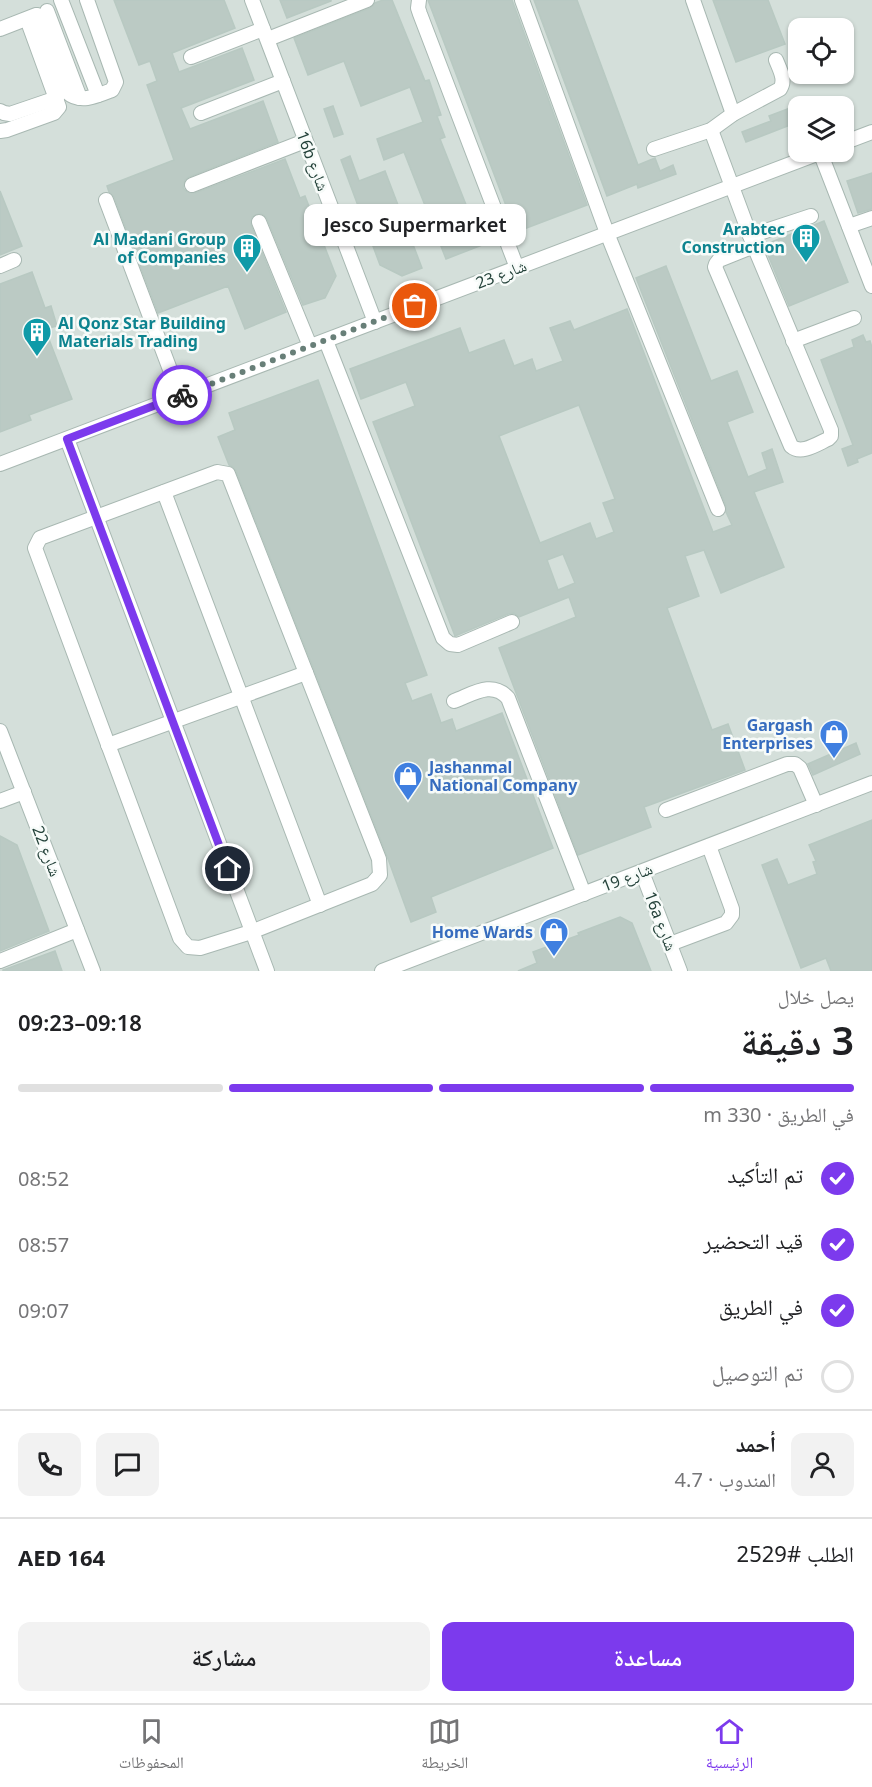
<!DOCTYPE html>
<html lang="ar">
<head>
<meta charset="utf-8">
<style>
	:root { --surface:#fff; --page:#f2f2f2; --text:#202124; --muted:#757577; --line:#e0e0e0; --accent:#7c3aed }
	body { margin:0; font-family:"Noto Sans","Noto Naskh Arabic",sans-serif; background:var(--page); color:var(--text); direction:rtl; height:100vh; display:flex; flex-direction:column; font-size:22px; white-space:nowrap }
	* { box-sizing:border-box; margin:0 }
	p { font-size:20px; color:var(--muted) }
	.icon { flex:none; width:33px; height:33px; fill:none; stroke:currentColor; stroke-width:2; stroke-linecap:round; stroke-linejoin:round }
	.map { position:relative; height:971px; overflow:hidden; direction:ltr }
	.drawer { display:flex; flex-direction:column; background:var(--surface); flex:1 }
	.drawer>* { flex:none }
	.buttons { position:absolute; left:788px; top:18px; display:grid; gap:12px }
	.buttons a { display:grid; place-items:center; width:66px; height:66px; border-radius:12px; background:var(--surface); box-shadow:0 2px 4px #0004; font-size:30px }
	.pin { position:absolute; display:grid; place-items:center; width:51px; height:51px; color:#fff; margin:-26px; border:3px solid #fff; border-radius:50%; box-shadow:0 2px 6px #0007 }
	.courier { position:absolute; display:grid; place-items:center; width:60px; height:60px; margin:-30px; border:4px solid #7c3aed; border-radius:50%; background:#fff; color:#222; box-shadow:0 2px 8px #0007 }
	.bubble { position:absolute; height:42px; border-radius:12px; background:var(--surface); box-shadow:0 2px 4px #0004; font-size:20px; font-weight:600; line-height:42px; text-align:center; direction:rtl }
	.summary em { font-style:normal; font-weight:600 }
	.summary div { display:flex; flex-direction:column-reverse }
	.summary { display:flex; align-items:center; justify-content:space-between; height:102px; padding:0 18px }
	h1 { font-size:39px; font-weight:600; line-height:45px }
	.bar { display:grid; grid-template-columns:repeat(4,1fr); gap:9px 6px; align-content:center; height:72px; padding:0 18px }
	.bar i { height:8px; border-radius:4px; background:var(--line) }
	.bar .on { background:var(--accent) }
	.bar p { grid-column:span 4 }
	.line { display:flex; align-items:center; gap:15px; padding:0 18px; border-top:2px solid var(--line) }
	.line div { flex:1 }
	.round { display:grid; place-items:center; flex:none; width:63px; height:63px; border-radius:12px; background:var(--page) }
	ol { padding:0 18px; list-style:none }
	li { display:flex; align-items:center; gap:18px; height:66px }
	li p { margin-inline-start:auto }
	li .icon { padding:6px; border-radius:50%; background:var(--accent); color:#fff; stroke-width:4 }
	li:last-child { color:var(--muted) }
	li i { width:33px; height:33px; border:3px solid var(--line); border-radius:50% }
	.primary-button { display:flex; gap:12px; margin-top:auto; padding:12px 18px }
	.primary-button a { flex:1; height:69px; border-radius:12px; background:var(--accent); color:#fff; font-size:24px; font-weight:600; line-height:69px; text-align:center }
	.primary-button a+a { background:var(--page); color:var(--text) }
	.menu { display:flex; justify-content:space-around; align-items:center; height:84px; border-top:2px solid var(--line); background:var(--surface); font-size:16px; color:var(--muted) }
	.menu a { display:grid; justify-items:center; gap:3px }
	.menu .on { color:var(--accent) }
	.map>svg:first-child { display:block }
	.built { fill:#d4dfda; fill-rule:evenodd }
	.building { fill:#bbcac4; stroke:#b8c9c2; stroke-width:1.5; fill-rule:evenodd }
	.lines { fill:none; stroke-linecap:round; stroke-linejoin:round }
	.minor-casing { stroke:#a8b8b2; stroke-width:16 }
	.minor { stroke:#fff; stroke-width:14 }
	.done { stroke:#687f78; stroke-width:6; stroke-dasharray:0 10.8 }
	.route { stroke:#7c3aed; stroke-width:8 }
	.labels { text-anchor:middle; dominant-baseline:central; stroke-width:5; stroke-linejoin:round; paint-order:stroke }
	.street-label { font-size:16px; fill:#24423a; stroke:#f7fbf9 }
	.culture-label { font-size:16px; font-weight:bold; fill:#0d838f; stroke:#f7fbf9; text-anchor:end }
	.shop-label { font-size:16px; font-weight:bold; fill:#366cbe; stroke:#f7fbf9; text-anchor:end }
</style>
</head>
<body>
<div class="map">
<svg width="872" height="971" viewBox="0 0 872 971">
	<rect width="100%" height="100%" fill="#e6efeb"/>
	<!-- built -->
	<path class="built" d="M0,0h872v971h-872zM798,28h45v46h-45zM798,106h45v46h-45z"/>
	<!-- building -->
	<g class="building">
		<path d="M114,0h110l11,28 -63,25 7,19 63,-24 12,32 -73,28 9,21 73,-28 15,41 -89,35 -4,3 -2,8 4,4 8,1 90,-34 15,39 5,-2 31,80 -11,22 -22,7 -36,-86 -3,-4 -4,-2 -8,4 -1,8 35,87 -41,17 -17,-43 -70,27 -44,-116 -5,-5 -2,-6 67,-26 -27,-75 10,-4 -7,-20 -11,4z"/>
		<path d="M280,0h51v1l-44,17z"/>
		<path d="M383,0h9l33,81 4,-1 12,35 -4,1 8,21 -5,2 42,106 -36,14 -42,-107 -20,8 -7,-21 46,-17 -13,-35 -49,19 -17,-45 -36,14 -14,-37 76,-30 5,-5z"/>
		<path d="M428,0h84l75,205 -71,27z"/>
		<path d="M534,0h43l61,165 17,-7 5,13 13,-6 3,9 -38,14 -1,-4 -30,12z"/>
		<path d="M713,0h55l17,44 -49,18z"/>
		<path d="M798,105v17l-52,20 -4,-10 29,-11 -2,-5z"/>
		<path d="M333,106l10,28 -9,3 -10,-28z"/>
		<path d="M350,156l9,25 26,-10 37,97 -20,8 -22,-11 -39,-105z"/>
		<path d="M872,173v36l-14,4 -11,-32z"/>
		<path d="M0,191l22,55 -22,9z"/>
		<path d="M824,221l24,61 -59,24 -25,-61z"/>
		<path d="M666,266l45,115 26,-10 16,41 -26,10 21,55 19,-8 -5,-16 10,-4 11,33 -29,10 30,75 -63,26 -17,-43 -19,6 14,40 -32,12 45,122 16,-6 17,46 -101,37 7,20 -73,28 -79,-207 77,-31 -7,-20 -50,20 -5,-4 -6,1 -53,22 -82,-214 42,-16 -9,-24 -45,17 -11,-30 110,-41 9,25 35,-13 10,26 18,-7 4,12 27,-10 -13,-33 20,-7 4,9 53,-21 86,223 19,-7 -6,-13v-6l-90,-228zM579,405l36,94 -12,4 11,29 -18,7 -6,-16 -50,20 -41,-107zM563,554l12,29 -17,7 -11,-30z"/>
		<path d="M32,272l13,36 6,-2 6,20 -12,3 27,70 -43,16 2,5 -31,12v-148z"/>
		<path d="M863,335l3,7 4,-1 2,6v106l-15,6 1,3 -10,4 -6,-17 11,-4 -32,-85 33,-13 -2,-7z"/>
		<path d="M318,380l109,295 -22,8 7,18 19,-7 10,29 11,-4 4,12 46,-18 51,135 -122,49 5,15 -25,10 -24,-66 -151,-385 -3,-4 -4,-2 -11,-28 17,-7 -6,-17z"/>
		<path d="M856,743l4,11 -47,21 -5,-11z"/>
		<path d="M872,820v151h-41l-5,-13 -25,10 -39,-103 15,-6 11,26 29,-11 -4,-12 3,-1 -7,-16z"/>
		<path d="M0,836l17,9 32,86 -49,20z"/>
		<path d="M620,917l12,6 19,48h-133l19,-8 -4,-11 46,-17 -1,-2z"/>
		<path d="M55,951l7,20h-59v-1z"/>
	</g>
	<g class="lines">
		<!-- minor casing -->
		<g class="minor-casing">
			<g id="minor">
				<path d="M61,0l37,95"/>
				<path d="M252,0l123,322"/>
				<path d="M419,0l-1,8 2,6 97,254"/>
				<path d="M522,0l85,233 111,276"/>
				<path d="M693,0l40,114"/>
				<path d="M47,11l33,87"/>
				<path d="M37,15l30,77c13,12 30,4 45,-2l4,-8 -29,-82"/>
				<path d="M0,29l36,-14"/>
				<path d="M268,39l99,-39"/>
				<path d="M191,57l72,-28"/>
				<path d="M0,111l4,2 6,1 47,-16"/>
				<path d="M201,113l82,-32"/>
				<path d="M711,130l43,116 77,184v6l-3,3c-11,5 -27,16 -37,7l-76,-179 1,-3 3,-4 35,-14"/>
				<path d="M0,131l7,-1 47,-17 5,-6 -32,-88"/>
				<path d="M843,143l29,-11"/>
				<path d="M654,149l57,-19 22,-16 47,-25c6,-9 0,-19 -4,-29"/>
				<path d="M820,152l52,134"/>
				<path d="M192,185l113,-44"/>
				<path d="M106,200l74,196"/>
				<path d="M259,222l51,124"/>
				<path d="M849,226l23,-8"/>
				<path d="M750,236l61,-20"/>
				<path d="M0,266l14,-6"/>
				<path d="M326,341l117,297 7,6 8,1 54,-23"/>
				<path d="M793,341l61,-23"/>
				<path d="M67,439l200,532"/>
				<path d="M0,464l822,-312"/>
				<path d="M217,472l11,2 151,385 1,16 -8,9 -121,48 -51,16 -12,-1 -8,-9 -145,-390 5,-10z"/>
				<path d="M164,492l156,413"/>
				<path d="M454,701c19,-7 38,-21 54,-3l76,196"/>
				<path d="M0,731l93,240"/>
				<path d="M108,745l198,-72"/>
				<path d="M0,801l24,-9"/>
				<path d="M666,810l121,-46h8l5,4 16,37"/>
				<path d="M642,872l38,99"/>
				<path d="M670,944l56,-21 6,-8v-6l-23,-63"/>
				<path d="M0,961l77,-31"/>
				<path d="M382,971l490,-188"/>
			</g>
		</g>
		<!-- minor -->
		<use href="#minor" class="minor"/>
	</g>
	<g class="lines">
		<!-- done -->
		<path class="done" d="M182,395l233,-89"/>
		<!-- route -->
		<path class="route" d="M182,395l-115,44 161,430"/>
	</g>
	<!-- icons -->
	<defs>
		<g id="building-pin" transform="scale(1.5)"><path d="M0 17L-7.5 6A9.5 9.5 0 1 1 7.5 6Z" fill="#0f9aa8" stroke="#f7fbf9"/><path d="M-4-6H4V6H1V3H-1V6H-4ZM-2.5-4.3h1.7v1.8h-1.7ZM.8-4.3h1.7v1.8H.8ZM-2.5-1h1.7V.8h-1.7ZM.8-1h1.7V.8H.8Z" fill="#fff"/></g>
		<g id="shop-pin" transform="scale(1.5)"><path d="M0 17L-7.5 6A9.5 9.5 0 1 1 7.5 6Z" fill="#3f7fe0" stroke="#f7fbf9"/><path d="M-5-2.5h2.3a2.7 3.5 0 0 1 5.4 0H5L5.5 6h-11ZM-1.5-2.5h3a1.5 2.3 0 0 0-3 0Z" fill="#fff"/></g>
	</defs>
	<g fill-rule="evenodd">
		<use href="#building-pin" x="806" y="238"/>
		<use href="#building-pin" x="247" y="248"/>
		<use href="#building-pin" x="37" y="332"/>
		<use href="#shop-pin" x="834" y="734"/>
		<use href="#shop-pin" x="408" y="776"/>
		<use href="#shop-pin" x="554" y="932"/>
	</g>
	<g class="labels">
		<!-- street labels -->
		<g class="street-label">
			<text transform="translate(313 161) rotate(69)">16b شارع</text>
			<text transform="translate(501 274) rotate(-21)">شارع 23</text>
			<text transform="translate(47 851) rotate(69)">شارع 22</text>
			<text transform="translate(627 877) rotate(-21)">شارع 19</text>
			<text transform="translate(661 921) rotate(69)">16a شارع</text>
		</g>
		<!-- culture labels -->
		<g class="culture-label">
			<text x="785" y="229">Arabtec<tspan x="785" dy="18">Construction</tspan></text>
			<text x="226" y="239">Al Madani Group<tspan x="226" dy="18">of Companies</tspan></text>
			<text x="58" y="323" text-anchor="start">Al Qonz Star Building<tspan x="58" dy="18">Materials Trading</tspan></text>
		</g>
		<!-- shop labels -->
		<g class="shop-label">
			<text x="813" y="725">Gargash<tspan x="813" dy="18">Enterprises</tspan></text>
			<text x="429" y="767" text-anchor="start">Jashanmal<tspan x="429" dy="18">National Company</tspan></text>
			<text x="533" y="932">Home Wards</text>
		</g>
	</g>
</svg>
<div class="buttons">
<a><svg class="icon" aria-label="locate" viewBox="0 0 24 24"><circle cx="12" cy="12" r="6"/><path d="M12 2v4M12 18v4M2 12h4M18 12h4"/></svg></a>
<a><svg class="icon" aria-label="layers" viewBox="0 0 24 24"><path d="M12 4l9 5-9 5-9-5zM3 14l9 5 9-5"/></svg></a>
</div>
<div class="pin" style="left:415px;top:306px;background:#ea580c"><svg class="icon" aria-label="bag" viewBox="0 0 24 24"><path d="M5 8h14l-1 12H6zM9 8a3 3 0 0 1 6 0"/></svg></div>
<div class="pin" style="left:228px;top:869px;background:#1f2937"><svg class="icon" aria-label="home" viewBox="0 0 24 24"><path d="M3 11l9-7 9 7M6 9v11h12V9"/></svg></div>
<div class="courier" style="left:182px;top:395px"><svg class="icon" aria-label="bike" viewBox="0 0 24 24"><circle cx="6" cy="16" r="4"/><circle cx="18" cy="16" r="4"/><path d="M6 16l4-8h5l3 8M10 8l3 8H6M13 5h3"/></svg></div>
<div class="bubble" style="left:304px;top:204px;width:222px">Jesco Supermarket</div>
</div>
<section class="drawer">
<div class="summary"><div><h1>3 دقيقة</h1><p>يصل خلال</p></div><em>09:18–09:23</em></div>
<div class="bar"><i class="on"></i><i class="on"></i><i class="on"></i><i></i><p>في الطريق · 330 m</p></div>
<ol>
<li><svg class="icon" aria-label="check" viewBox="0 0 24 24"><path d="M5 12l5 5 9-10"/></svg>تم التأكيد<p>08:52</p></li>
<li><svg class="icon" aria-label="check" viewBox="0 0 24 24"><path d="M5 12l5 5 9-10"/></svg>قيد التحضير<p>08:57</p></li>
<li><svg class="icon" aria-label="check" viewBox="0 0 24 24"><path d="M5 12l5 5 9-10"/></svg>في الطريق<p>09:07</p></li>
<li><i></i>تم التوصيل</li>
</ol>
<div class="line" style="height:108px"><a class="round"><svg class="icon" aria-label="person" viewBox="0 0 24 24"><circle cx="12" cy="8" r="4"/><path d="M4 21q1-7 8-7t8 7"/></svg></a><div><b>أحمد</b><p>المندوب · 4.7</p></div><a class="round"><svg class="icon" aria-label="chat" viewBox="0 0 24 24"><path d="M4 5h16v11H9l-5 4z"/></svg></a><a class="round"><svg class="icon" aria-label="phone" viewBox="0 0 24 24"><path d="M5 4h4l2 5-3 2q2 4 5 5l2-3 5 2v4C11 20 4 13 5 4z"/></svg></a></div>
<div class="line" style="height:78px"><div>الطلب #2529</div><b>AED 164</b></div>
<div class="primary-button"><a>مساعدة</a><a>مشاركة</a></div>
</section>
<nav class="menu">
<a class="on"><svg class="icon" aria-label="home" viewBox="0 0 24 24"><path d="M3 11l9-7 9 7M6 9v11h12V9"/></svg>الرئيسية</a>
<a><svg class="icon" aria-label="map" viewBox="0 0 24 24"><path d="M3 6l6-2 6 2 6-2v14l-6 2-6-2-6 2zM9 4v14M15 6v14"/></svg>الخريطة</a>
<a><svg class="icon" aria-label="saved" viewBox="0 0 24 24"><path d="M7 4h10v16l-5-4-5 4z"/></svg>المحفوظات</a>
</nav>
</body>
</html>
